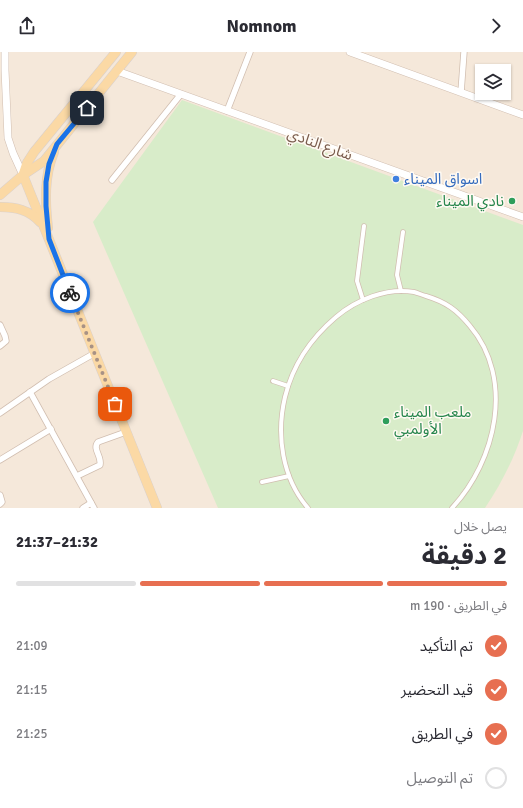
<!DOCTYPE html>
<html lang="ar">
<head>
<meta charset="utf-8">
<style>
	:root { --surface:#fff; --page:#f7f7f7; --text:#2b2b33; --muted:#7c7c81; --line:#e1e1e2; --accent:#e76f51 }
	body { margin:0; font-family:Signika,"Noto Sans Arabic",sans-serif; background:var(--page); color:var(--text); direction:rtl; height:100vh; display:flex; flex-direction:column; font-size:15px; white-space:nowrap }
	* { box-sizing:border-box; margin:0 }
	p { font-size:13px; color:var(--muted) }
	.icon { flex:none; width:22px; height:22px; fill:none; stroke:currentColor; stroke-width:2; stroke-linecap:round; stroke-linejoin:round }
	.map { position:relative; height:456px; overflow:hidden; direction:ltr }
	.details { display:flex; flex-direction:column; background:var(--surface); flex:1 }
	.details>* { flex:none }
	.buttons { position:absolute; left:475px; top:12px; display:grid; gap:8px }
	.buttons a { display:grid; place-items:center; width:36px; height:36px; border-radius:0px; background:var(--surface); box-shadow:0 1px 3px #0004; font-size:20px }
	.pin { position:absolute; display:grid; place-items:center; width:34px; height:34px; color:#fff; margin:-17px; border-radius:8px; box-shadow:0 2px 6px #0006 }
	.courier { position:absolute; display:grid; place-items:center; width:40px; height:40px; margin:-20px; border:3px solid #1a73e8; border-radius:50%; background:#fff; color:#222; box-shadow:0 1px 5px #0007 }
	.head em { font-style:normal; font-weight:700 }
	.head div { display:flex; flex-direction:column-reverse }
	.head { display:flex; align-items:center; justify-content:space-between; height:68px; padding:0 16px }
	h1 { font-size:26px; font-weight:700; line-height:30px }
	.bar { display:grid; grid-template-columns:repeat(4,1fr); gap:6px 4px; align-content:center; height:48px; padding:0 16px }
	.bar i { height:5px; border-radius:3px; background:var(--line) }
	.bar .on { background:var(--accent) }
	.bar p { grid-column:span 4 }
	ol { padding:0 16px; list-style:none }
	li { display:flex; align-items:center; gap:12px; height:44px }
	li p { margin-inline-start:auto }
	li .icon { padding:4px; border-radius:50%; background:var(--accent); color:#fff; stroke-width:4 }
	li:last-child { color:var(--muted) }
	li i { width:22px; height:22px; border:2px solid var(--line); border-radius:50% }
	header { display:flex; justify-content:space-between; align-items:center; height:52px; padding:0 16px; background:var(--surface); font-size:18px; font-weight:700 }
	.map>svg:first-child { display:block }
	.residential { fill:#f5e8da; fill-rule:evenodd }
	.green { fill:#d8ecc9 }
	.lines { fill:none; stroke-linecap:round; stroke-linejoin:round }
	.pedestrian-casing { stroke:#d1beb0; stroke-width:5.5 }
	.minor-casing { stroke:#d1beb0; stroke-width:7 }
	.tertiary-casing { stroke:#d1beb0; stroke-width:8 }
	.primary-casing { stroke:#dad1cd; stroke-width:10 }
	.pedestrian { stroke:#fff; stroke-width:4 }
	.minor { stroke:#fff; stroke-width:5.5 }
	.tertiary { stroke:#fff; stroke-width:7 }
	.primary { stroke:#fbd9a5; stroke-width:9 }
	.done { stroke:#a89285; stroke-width:4; stroke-dasharray:0 7.2 }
	.route { stroke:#1a73e8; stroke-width:5 }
	.shop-dot { fill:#3f7fe0; stroke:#fffaf3; stroke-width:1.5 }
	.leisure-dot { fill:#2e9e5b; stroke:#fffaf3; stroke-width:1.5 }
	.labels { text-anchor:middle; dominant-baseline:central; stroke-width:3; stroke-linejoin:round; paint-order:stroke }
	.street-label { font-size:15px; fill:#7a5c4d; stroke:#fffaf3 }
	.shop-label { font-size:15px; fill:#366cbe; stroke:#fffaf3; text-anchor:start }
	.leisure-label { font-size:15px; fill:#27864d; stroke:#fffaf3; text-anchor:end }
</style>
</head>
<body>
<header><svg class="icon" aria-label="forward" viewBox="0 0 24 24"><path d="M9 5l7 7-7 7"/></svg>Nomnom<svg class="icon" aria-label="share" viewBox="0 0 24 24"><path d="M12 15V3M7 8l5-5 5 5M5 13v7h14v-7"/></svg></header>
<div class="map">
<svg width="523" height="456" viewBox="0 0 523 456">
	<rect width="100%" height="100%" fill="#fdf6ec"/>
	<!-- residential -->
	<path class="residential" d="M0,0h523v456h-523zM482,19h22v22h-22z"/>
	<!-- green -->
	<path class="green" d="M182,48l341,125v206c-9,28 -22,53 -38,77h-267l-125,-286z"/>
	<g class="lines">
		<!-- pedestrian casing -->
		<g class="pedestrian-casing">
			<g id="pedestrian">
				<path d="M401,239l-4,-16 6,-43"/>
				<path d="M363,248l-6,-19 7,-55"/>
				<path d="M273,329l15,5"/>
				<path d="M262,430l27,-6"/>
				<path d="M308,456c-26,-30 -32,-73 -23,-111 8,-33 25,-58 51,-80 20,-17 51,-30 78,-25 4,1 8,3 12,4 20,6 31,14 44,30 45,53 26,135 -18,182"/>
			</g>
		</g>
		<!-- minor casing -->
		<g class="minor-casing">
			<g id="minor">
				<path d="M461,40l3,-40"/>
				<path d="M227,59l23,-59"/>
				<path d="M112,128l69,-86"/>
				<path d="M0,273l5,11 1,5 -6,5"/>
				<path d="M30,340l64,116"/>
				<path d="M0,361l49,-34 46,-26"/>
				<path d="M0,408l51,-31"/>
				<path d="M77,424l23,-11c2,-9 -8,-16 -2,-23l28,-10"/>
				<path d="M0,443l2,7 -2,2"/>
				<path d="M83,456l8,-5"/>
			</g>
		</g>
		<!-- tertiary casing -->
		<g class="tertiary-casing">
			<g id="tertiary">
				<path d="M5,0v18l3,68 5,15 10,22"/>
				<path d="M350,0l173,63"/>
				<path d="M117,19l406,146"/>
			</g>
		</g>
		<!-- primary casing -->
		<g class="primary-casing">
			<g id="primary">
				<path d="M23,123l134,333"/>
				<path d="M23,123l4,-12 7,-11 82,-100"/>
				<path d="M0,143l23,-20 21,-14 88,-109"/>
				<path d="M0,155c16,0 29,3 40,15"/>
				<path d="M48,176c-3,-26 -4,-52 6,-76"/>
			</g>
		</g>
		<!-- pedestrian -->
		<use href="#pedestrian" class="pedestrian"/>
		<!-- minor -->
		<use href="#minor" class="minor"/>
		<!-- tertiary -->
		<use href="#tertiary" class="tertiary"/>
		<!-- primary -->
		<use href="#primary" class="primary"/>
	</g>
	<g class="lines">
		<!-- done -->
		<path class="done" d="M70,241l45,111"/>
		<!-- route -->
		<path class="route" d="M70,241l-21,-54 -3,-33v-24l3,-18 8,-20 30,-36"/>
	</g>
	<!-- markers -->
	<circle class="shop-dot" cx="396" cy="127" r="4"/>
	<g class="leisure-dot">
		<circle cx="512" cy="149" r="4"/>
		<circle cx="386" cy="369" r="4"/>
	</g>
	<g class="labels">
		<!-- street labels -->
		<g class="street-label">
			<text transform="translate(320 92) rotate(20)">شارع النادي</text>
		</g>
		<!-- shop labels -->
		<g class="shop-label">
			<text x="404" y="127">اسواق الميناء</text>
		</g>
		<!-- leisure labels -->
		<g class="leisure-label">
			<text x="504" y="149">نادي الميناء</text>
			<text x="394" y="360" text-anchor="start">ملعب الميناء<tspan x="394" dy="17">الأولمبي</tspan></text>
		</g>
	</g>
</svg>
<div class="buttons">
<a><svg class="icon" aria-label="layers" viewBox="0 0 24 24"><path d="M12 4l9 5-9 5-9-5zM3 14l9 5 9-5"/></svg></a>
</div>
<div class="pin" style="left:115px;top:352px;background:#ea580c"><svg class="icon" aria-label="bag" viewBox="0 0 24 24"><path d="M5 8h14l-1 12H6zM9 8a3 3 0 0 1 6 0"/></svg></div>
<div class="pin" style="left:87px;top:56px;background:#1f2937"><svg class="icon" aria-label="home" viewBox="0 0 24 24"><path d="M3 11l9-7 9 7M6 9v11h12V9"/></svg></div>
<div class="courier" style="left:70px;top:241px"><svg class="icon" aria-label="bike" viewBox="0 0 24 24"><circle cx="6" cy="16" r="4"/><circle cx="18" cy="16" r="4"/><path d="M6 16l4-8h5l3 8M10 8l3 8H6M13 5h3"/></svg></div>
</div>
<section class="details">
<div class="head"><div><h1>2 دقيقة</h1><p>يصل خلال</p></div><em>21:32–21:37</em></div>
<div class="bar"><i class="on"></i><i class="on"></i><i class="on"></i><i></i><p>في الطريق · 190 m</p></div>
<ol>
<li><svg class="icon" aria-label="check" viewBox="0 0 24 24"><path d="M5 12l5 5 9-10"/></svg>تم التأكيد<p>21:09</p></li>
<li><svg class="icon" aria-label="check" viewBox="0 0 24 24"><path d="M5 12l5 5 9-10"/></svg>قيد التحضير<p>21:15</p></li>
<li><svg class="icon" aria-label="check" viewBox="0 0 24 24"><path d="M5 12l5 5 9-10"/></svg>في الطريق<p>21:25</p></li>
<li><i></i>تم التوصيل</li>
</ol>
</section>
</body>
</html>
